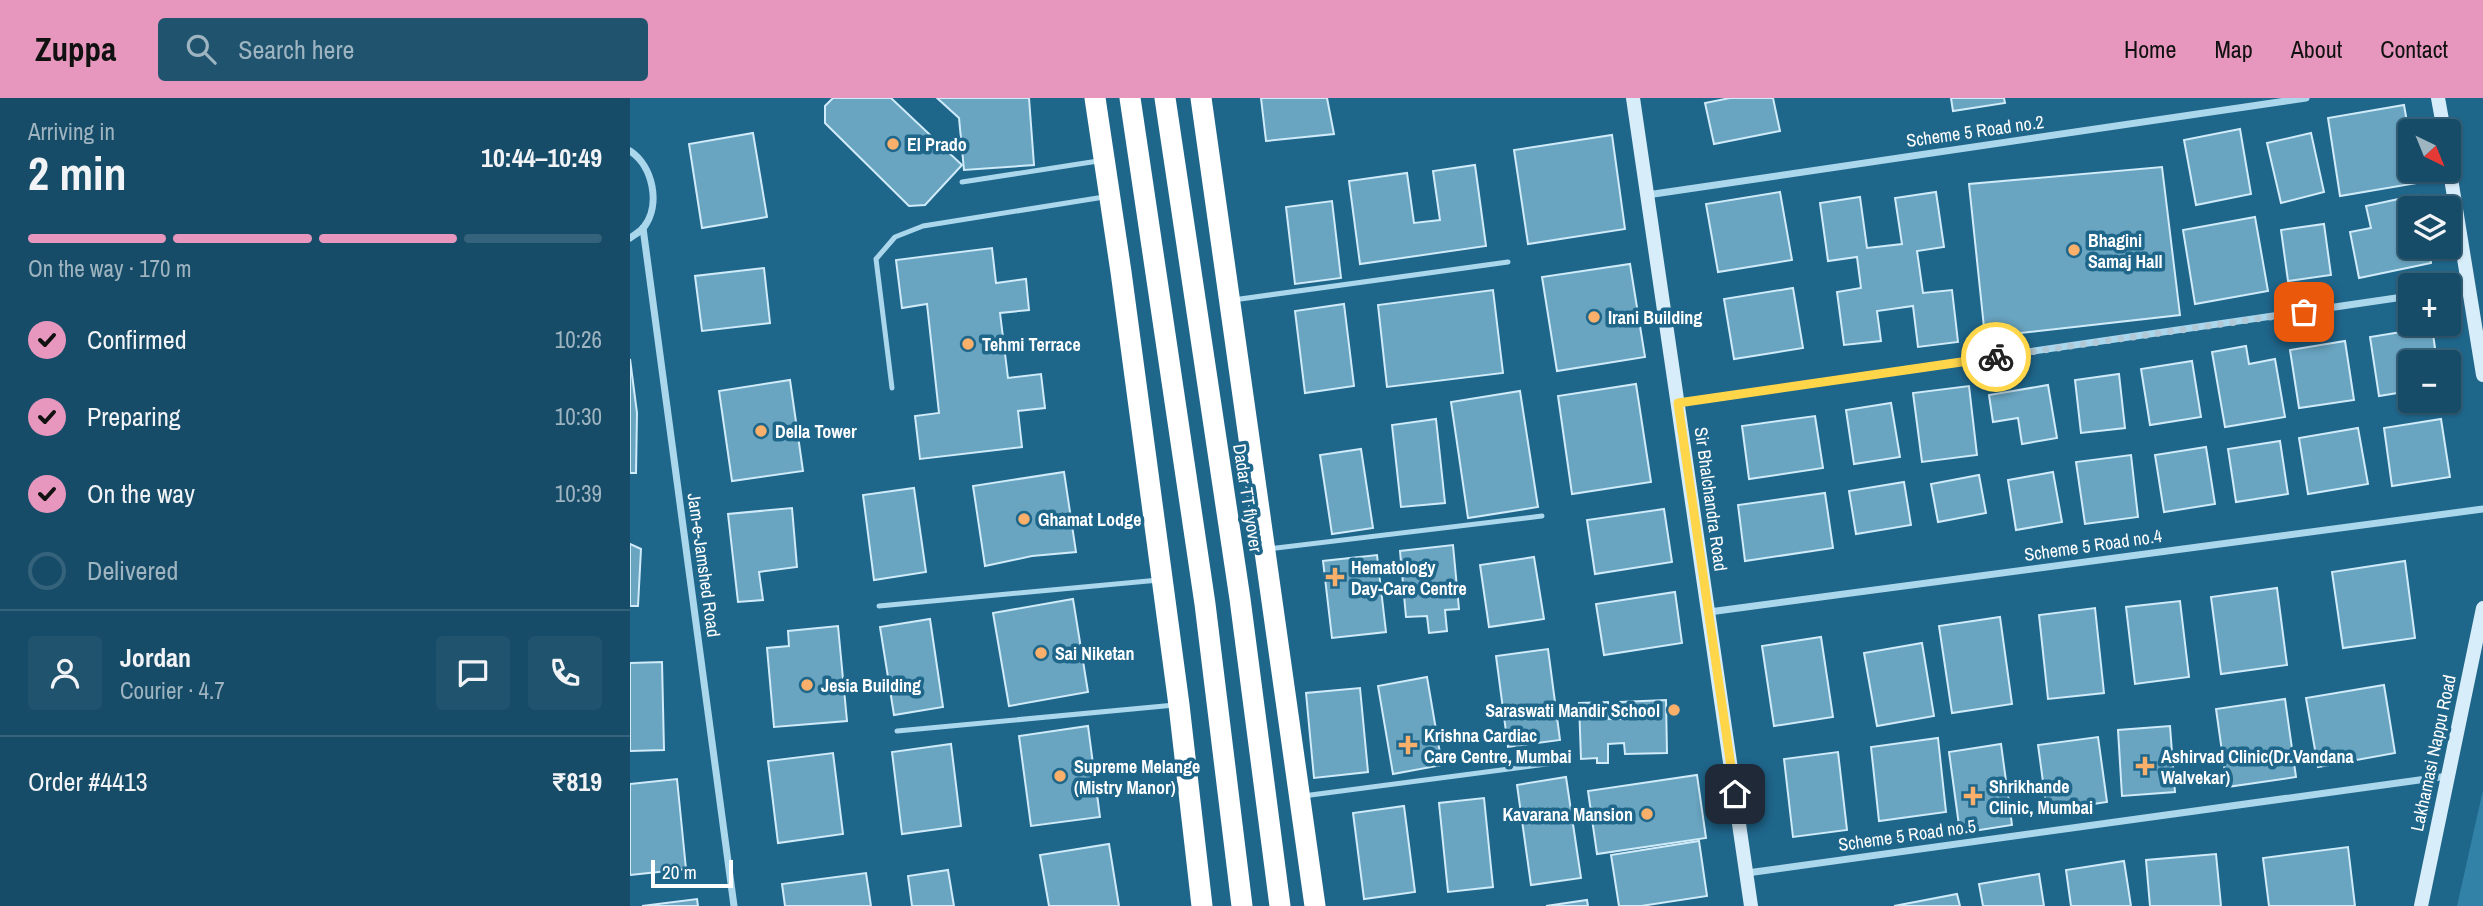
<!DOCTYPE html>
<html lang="en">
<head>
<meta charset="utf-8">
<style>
	:root { --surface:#174c68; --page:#20536e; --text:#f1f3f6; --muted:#9eb4c0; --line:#36637c; --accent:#e797bd }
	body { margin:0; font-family:"Archivo Narrow",sans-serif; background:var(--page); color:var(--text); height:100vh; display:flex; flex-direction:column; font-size:26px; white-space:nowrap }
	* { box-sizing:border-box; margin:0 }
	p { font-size:23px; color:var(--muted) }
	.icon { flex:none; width:38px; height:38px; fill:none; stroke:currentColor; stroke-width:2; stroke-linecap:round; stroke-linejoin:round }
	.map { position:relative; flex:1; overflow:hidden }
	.drawer { display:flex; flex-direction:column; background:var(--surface); width:630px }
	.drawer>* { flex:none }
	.needle { width:46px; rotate:137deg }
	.buttons { position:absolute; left:1768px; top:21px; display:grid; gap:14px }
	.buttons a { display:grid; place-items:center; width:63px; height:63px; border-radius:7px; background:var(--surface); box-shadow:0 2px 5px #0004,0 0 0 2px var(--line); font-size:35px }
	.scale { position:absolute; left:21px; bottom:18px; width:82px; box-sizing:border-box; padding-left:7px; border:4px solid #fff; border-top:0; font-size:19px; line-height:24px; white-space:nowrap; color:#fff; -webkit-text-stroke:5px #1f668b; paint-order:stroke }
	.pin { position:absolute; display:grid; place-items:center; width:60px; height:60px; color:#fff; margin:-30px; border-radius:14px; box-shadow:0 4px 10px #0006 }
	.courier { position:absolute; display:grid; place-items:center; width:70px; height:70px; margin:-35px; border:5px solid #ffd54a; border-radius:50%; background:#fff; color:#222; box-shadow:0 2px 9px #0007 }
	.summary em { font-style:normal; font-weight:800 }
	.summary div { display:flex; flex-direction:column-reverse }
	.summary { display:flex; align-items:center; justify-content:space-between; height:119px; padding:0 28px }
	h1 { font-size:46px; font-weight:800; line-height:52px }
	.bar { display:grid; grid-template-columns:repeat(4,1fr); gap:10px 7px; align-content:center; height:84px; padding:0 28px }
	.bar i { height:9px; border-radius:5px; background:var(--line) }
	.bar .active { background:var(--accent) }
	.bar p { grid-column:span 4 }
	.line { display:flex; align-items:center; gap:18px; padding:0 28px; border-top:2px solid var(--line) }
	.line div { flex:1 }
	.round { display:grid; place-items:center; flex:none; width:74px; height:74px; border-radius:7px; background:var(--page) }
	ol { padding:0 28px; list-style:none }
	li { display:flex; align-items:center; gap:21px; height:77px }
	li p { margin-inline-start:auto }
	li .icon { padding:7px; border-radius:50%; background:var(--accent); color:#111; stroke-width:4 }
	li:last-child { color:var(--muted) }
	li i { width:38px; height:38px; border:4px solid var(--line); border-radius:50% }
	header { display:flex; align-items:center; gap:42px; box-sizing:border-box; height:98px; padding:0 35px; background:var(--accent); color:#111 }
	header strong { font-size:33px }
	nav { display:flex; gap:38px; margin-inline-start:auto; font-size:24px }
	.search { width:490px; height:63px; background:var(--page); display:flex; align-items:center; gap:18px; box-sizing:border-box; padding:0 24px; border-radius:7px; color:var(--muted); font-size:26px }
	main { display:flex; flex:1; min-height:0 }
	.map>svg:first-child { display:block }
	.green { fill:#3282a8 }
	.building { fill:#69a4c0; stroke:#d0ebf9; stroke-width:2 }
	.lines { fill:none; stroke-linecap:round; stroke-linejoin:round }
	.lane { stroke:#abd7ec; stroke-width:5 }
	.street { stroke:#abd7ec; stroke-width:7 }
	.secondary { stroke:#d7edf9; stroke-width:14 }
	.highway { stroke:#fff; stroke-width:21 }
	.done { stroke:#b1c9d6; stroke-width:7; stroke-dasharray:0 12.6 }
	.route { stroke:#ffd54a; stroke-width:9 }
	.poi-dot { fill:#fab06a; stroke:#1f668b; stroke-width:2.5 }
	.labels { text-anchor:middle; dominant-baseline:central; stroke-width:7; stroke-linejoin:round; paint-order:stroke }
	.street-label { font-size:18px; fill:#fff; stroke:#1f668b }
	.poi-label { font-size:18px; font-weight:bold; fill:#fff; stroke:#1f668b; text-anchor:start }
</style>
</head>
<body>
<header>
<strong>Zuppa</strong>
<div class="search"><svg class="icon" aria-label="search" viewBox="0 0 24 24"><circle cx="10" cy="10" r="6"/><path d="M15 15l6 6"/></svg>Search here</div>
<nav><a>Home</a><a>Map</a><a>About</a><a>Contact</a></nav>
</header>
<main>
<section class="drawer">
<div class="summary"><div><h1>2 min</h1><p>Arriving in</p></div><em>10:44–10:49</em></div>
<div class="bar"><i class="active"></i><i class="active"></i><i class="active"></i><i></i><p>On the way · 170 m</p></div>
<ol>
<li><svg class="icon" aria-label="check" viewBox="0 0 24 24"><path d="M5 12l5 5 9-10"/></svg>Confirmed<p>10:26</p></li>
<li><svg class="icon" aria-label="check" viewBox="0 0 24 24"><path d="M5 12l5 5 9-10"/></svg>Preparing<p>10:30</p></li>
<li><svg class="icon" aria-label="check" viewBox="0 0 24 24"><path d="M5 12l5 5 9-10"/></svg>On the way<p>10:39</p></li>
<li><i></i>Delivered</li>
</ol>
<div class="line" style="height:126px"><a class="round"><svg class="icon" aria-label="person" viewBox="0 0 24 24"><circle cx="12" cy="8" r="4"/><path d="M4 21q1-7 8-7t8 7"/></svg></a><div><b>Jordan</b><p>Courier · 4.7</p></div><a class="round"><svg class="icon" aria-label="chat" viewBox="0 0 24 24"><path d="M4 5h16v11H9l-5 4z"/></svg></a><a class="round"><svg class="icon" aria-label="phone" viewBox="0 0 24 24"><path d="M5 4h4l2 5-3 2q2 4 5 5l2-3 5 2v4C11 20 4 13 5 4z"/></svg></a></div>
<div class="line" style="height:91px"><div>Order #4413</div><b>₹819</b></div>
</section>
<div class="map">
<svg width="1853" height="808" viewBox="0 0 1853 808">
	<rect width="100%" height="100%" fill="#1f668b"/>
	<!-- green -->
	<path class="green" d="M1853,692v116h-26z"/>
	<!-- building -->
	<g class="building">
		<path d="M203,0h58l71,67 -37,40 -16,1 -84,-83v-17z"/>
		<path d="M307,0h92l5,67 -70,5 -5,-52z"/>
		<path d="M631,0h66l7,36 -68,7z"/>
		<path d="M1100,0h43l7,33 -66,13 -9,-41z"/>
		<path d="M1321,0h53l1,5 -52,8z"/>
		<path d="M1774,7l6,34v31h5l2,13 -77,13 -12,-78z"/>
		<path d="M1610,31l11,65 -55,11 -12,-65z"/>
		<path d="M123,35l14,84 -65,11 -13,-84z"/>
		<path d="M1681,35l13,59 -43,11 -14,-60z"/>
		<path d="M982,37l13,94 -97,15 -14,-94z"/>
		<path d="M845,67l11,81 -126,18 -11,-83 58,-8 7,50 26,-3 -7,-49z"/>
		<path d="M1532,69l18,148 -195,22 -16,-153z"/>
		<path d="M1150,94l12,68 -74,12 -12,-68z"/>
		<path d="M1306,94l8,55 -27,4 6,42 29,-3 6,52 -40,5 -5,-41 -36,5 4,30 -37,4 -7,-53 24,-4 -4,-31 -29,4 -8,-58 40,-6 7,51 35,-4 -7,-46z"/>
		<path d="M1787,97l3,13h-10v39h18l3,16 -72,15 -9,-46 21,-4 -5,-22z"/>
		<path d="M702,103l9,77 -46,6 -9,-77z"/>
		<path d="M1625,119l13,74 -73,13 -12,-74z"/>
		<path d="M1694,126l7,51 -43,6 -7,-51z"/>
		<path d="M362,150l4,35 30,-4 3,31 -29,3 8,65 33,-4 4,34 -27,3 4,36 -102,12 -5,-43 24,-3 -12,-109 -25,4 -6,-48z"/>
		<path d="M1000,166l15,93 -88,14 -15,-94z"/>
		<path d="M134,170l6,55 -68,8 -7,-55z"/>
		<path d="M1163,190l10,60 -69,11 -10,-60z"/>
		<path d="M863,192l10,83 -116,14 -9,-82z"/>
		<path d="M714,206l10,82 -49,7 -10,-82z"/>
		<path d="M1802,229l5,35h-27v29l-31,5 -9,-59z"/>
		<path d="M1715,243l9,59 -55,8 -9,-58z"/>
		<path d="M1616,248l3,18 26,-5 10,58 -60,10 -13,-75z"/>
		<path d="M0,261l7,54 -1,60h-6z"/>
		<path d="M1562,263l9,56 -51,8 -9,-56z"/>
		<path d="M1489,276l6,54 -44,5 -6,-53z"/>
		<path d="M160,282l13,91 -71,10 -13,-90z"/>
		<path d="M1006,286l15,98 -79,12 -14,-98z"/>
		<path d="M1418,287l9,53 -35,6 -4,-26 -25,4 -4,-27z"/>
		<path d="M1339,288l8,69 -55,7 -9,-69z"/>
		<path d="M890,293l18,116 -70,11 -17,-116z"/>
		<path d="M1261,305l9,54 -46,7 -8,-54z"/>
		<path d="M1185,318l8,52 -74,11 -7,-53z"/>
		<path d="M806,321l9,84 -44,4 -9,-82z"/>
		<path d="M1811,321l9,58 -58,9 -8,-58z"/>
		<path d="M1728,330l10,56 -60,10 -9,-56z"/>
		<path d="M1650,343l8,53 -52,8 -8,-53z"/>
		<path d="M1576,349l9,57 -51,8 -9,-57z"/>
		<path d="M731,351l12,79 -41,6 -12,-79z"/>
		<path d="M1501,357l7,62 -53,7 -9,-62z"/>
		<path d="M434,374l12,80 -44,4 -47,10 -12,-80z"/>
		<path d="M1423,374l9,50 -46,8 -8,-50z"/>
		<path d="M1349,377l7,38 -48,9 -7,-38z"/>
		<path d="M1274,384l7,43 -55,9 -7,-43z"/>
		<path d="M284,390l12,84 -52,8 -11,-85z"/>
		<path d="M1195,395l8,55 -88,13 -7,-56z"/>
		<path d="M162,410l5,59 -38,5 4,28 -25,2 -10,-88z"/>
		<path d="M1034,411l8,53 -77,12 -8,-54z"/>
		<path d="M0,446l11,5 -3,57h-8z"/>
		<path d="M823,447l6,64 -14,1 2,21 -18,2 -2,-17 -21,1 -6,-66z"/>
		<path d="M747,457l9,77 -54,6 -9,-77z"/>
		<path d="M904,459l10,62 -55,8 -9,-62z"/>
		<path d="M1775,463l10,77 -72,10 -11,-76z"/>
		<path d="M1647,490l10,77 -66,9 -10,-77z"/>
		<path d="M1045,494l7,51 -78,12 -8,-51z"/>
		<path d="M443,501l15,93 -79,14 -16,-93z"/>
		<path d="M1550,503l9,76 -54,7 -9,-77z"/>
		<path d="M1465,510l9,85 -56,6 -9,-84z"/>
		<path d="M1370,519l12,87 -60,9 -13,-87z"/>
		<path d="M300,521l13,88 -49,8 -14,-88z"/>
		<path d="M208,528l9,95 -73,6 -7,-79 22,-2 -1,-15z"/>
		<path d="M1191,539l12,80 -59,9 -12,-80z"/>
		<path d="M1292,545l12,73 -57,10 -13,-73z"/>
		<path d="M918,551l12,91 -52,7 -12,-91z"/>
		<path d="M32,564l2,88 -34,1v-88z"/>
		<path d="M797,579l15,88 -49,9 -15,-88z"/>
		<path d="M1754,587l11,68 -77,14 -12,-69z"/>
		<path d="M730,590l8,84 -54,6 -8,-85z"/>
		<path d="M1655,601l11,78 -69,10 -11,-78z"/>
		<path d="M1036,602l1,53 -42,1 -1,-11 -16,1v19h-11v-5l-16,1 -2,-56 29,-1 1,17h12l-1,-17z"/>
		<path d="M458,628l12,91 -69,9 -12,-90z"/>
		<path d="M1540,628l5,66 -53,4 -4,-66z"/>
		<path d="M1468,639l9,65 -60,9 -9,-66z"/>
		<path d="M1308,640l8,74 -67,9 -8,-74z"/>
		<path d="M321,646l10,82 -59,8 -10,-82z"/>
		<path d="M1371,646l11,81 -52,8 -11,-81z"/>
		<path d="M1208,654l9,78 -54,7 -9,-78z"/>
		<path d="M203,655l10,81 -65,9 -10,-82z"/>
		<path d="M1067,677l9,63 -109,16 -9,-63z"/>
		<path d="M936,679l15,101 -50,7 -14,-100z"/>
		<path d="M47,681l9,90 -56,6v-91z"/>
		<path d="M854,700l9,89 -45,5 -9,-89z"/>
		<path d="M774,708l11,86 -51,7 -11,-86z"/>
		<path d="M1069,743l8,55 -66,10h-22l-8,-51z"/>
		<path d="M479,746l10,62h-70l-9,-51z"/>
		<path d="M1718,749l7,59h-86l-6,-48z"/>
		<path d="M1586,756l5,52h-71l-4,-46z"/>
		<path d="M1494,763l7,45h-60l-5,-36z"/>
		<path d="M318,772l6,36h-42l-4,-30z"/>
		<path d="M236,775l5,33h-86l-3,-22z"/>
		<path d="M1409,776l5,32h-61l-4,-22z"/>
		<path d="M1327,796l3,12h-66z"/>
		<path d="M67,801l1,7h-56z"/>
		<path d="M957,802l1,6h-42z"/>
	</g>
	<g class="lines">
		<!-- lane -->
		<g class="lane">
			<path d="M332,84l136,-21"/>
			<path d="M603,202l275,-38"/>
			<path d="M262,290l-16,-129 19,-22 28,-11 181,-29"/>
			<path d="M638,451l274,-33"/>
			<path d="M249,508l280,-26"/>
			<path d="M267,633l278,-26"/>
			<path d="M673,698l259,-34"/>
		</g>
		<!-- street -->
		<g class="street">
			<path d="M0,53c23,15 31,54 14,76 -4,5 -10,8 -14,11"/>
			<path d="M1017,97l659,-97"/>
			<path d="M13,130l91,678"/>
			<path d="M1818,192l20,-3"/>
			<path d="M1048,305l732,-107"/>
			<path d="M1079,514l774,-103"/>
			<path d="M1117,775l701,-97"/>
		</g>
		<!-- secondary -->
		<g class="secondary">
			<path d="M1003,0l118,808"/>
			<path d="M1808,0l6,33"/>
			<path d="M1818,62l35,215"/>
			<path d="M1791,808l62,-298"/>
		</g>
		<!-- highway -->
		<g class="highway">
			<path d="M465,0l26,174 58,433 23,201"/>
			<path d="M500,0l75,506 37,302"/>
			<path d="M535,0l75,501 40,307"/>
			<path d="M571,0l114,808"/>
		</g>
	</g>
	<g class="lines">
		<!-- done -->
		<path class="done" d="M1366,259l308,-45"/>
		<!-- route -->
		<path class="route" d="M1105,696l-57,-391 318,-46"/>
	</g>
	<!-- markers -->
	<g class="poi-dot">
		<circle cx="263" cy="46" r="7"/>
		<circle cx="1444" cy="152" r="7"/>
		<circle cx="964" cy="219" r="7"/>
		<circle cx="338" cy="246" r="7"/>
		<circle cx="131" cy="333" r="7"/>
		<circle cx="394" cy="421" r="7"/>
		<path d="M701.5 468.5h7v7h7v7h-7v7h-7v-7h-7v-7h7z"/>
		<circle cx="411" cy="555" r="7"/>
		<circle cx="177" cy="587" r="7"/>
		<circle cx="1044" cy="612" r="7"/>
		<path d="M774.5 636.5h7v7h7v7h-7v7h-7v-7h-7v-7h7z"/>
		<path d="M1511.5 657.5h7v7h7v7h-7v7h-7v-7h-7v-7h7z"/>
		<circle cx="430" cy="678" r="7"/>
		<path d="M1339.5 687.5h7v7h7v7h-7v7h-7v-7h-7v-7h7z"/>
		<circle cx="1017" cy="716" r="7"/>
	</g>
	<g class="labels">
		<!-- street labels -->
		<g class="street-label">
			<text transform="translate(1345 33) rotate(-8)">Scheme 5 Road no.2</text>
			<text transform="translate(618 400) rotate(81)">Dadar TT flyover</text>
			<text transform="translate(1081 401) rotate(82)">Sir Bhalchandra Road</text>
			<text transform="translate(1463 447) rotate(-8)">Scheme 5 Road no.4</text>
			<text transform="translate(74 467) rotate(82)">Jam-e-Jamshed Road</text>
			<text transform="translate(1803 655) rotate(-78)">Lakhamasi Nappu Road</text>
			<text transform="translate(1277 737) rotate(-8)">Scheme 5 Road no.5</text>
		</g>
		<!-- poi labels -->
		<g class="poi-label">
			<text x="277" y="46">El Prado</text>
			<text x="1458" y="142">Bhagini<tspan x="1458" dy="21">Samaj Hall</tspan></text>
			<text x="978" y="219">Irani Building</text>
			<text x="352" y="246">Tehmi Terrace</text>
			<text x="145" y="333">Della Tower</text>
			<text x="408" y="421">Ghamat Lodge</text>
			<text x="721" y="469">Hematology<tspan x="721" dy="21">Day-Care Centre</tspan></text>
			<text x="425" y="555">Sai Niketan</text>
			<text x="191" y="587">Jesia Building</text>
			<text x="1030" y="612" text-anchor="end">Saraswati Mandir School</text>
			<text x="794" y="637">Krishna Cardiac<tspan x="794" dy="21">Care Centre, Mumbai</tspan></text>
			<text x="1531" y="658">Ashirvad Clinic(Dr.Vandana<tspan x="1531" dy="21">Walvekar)</tspan></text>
			<text x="444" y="668">Supreme Melange<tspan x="444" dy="21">(Mistry Manor)</tspan></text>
			<text x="1359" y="688">Shrikhande<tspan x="1359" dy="21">Clinic, Mumbai</tspan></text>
			<text x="1003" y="716" text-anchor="end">Kavarana Mansion</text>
		</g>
	</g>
</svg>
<div class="buttons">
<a><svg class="needle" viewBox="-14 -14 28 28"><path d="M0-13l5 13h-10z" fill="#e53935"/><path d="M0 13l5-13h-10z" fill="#9eb4c0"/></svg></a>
<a><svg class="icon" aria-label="layers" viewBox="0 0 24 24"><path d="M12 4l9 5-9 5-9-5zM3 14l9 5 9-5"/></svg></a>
<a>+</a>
<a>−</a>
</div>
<div class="scale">20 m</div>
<div class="pin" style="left:1674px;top:214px;background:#ea580c"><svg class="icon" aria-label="bag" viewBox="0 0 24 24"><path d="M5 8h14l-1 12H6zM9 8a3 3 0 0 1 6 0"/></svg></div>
<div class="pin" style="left:1105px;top:696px;background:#1f2937"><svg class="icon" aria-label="home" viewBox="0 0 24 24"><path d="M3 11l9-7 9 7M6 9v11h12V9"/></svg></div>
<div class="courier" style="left:1366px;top:259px"><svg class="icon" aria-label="bike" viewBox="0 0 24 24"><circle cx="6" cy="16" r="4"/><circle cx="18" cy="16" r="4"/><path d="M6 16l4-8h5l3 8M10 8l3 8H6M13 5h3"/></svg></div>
</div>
</main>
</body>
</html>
